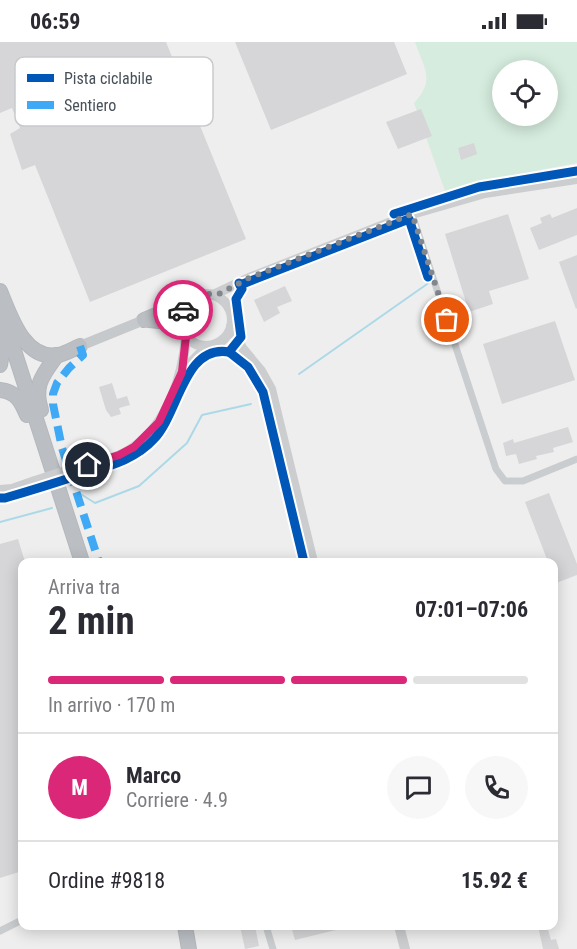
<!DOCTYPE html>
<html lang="it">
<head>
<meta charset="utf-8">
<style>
	:root { --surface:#fff; --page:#f7f7f7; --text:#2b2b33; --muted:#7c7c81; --line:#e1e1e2; --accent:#db2777 }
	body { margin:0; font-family:"Roboto Condensed",sans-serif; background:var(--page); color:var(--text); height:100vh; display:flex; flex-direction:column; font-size:22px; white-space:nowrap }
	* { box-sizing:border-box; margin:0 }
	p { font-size:20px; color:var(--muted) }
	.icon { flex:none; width:33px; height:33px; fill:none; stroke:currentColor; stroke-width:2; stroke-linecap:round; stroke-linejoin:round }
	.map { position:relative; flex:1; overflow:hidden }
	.side { position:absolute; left:18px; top:516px; width:540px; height:372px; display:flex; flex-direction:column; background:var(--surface); border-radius:12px; box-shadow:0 3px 15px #0003 }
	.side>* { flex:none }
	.fabs { position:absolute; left:492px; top:18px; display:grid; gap:12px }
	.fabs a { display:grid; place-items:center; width:66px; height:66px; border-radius:50%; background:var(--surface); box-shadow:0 3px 15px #0003; font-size:30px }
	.pin { position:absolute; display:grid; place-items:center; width:51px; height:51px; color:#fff; margin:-26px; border:3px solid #fff; border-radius:50%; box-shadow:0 2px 6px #0007 }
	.courier { position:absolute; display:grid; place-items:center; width:60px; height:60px; margin:-30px; border:4px solid #db2777; border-radius:50%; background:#fff; color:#222; box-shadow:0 2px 8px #0007 }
	.headline em { font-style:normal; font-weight:700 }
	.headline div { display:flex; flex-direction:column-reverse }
	.headline { display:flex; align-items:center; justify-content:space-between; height:102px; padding:0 30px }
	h1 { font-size:39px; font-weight:700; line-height:45px }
	.bar { display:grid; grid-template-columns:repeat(4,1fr); gap:9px 6px; align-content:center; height:72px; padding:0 30px }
	.bar i { height:8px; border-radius:4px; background:var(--line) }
	.bar .current { background:var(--accent) }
	.bar p { grid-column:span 4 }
	.line { display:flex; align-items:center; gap:15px; padding:0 30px; border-top:2px solid var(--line) }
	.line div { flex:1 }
	.round { display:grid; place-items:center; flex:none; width:63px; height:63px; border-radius:32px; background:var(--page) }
	.status { display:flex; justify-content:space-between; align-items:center; height:42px; padding:0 30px; background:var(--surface); direction:ltr }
	.status svg { height:16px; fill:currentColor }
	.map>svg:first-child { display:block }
	.green { fill:#d5ecde; fill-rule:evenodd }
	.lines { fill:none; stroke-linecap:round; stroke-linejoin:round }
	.stream { stroke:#acd9e7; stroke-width:2 }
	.building { fill:#d6d6d8 }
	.highway-casing { stroke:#b4b8bc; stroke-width:16 }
	.street { stroke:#cacdcf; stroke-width:7 }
	.secondary { stroke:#cbcdcf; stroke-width:10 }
	.primary { stroke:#c6c9cc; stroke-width:10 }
	.highway { stroke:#bbbfc4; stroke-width:14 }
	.secondary-bridge { stroke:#cbcdcf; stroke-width:10 }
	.quiet { stroke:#3fa9f5; stroke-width:8; stroke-dasharray:15 8; stroke-linecap:butt }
	.cycleway-casing { stroke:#fff; stroke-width:13 }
	.cycleway { stroke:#0057b8; stroke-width:9 }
	.done { stroke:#82878d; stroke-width:6; stroke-dasharray:0 10.8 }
	.route { stroke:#db2777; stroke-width:8 }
	.key { fill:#fff; stroke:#c8cacd; stroke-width:1.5 }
	.key-label { font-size:16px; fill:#475059 }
</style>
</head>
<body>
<div class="status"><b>06:59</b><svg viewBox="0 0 49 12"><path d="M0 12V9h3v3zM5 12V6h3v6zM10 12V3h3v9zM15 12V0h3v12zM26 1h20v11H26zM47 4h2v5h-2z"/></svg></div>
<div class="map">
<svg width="577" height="907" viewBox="0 0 577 907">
	<rect width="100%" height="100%" fill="#efeeee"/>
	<!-- green -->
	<path class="green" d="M415,0h162v121l-106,20 -26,8 -31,-88c22,-24 10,-34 1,-61zM502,28h46v46h-46z"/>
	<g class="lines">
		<!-- stream -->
		<g class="stream">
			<path d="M299,332l131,-92"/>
			<path d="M79,451l16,10 44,-17 48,-43 15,-28 49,-11"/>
			<path d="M0,480l52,-14"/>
		</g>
	</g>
	<!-- building -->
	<g class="building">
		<path d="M0,0h166l80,197 -156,63 -55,-137 -13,5 -12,-36 10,-6 -8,-20 -12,5z"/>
		<path d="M235,0h159l13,32 -136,56z"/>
		<path d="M421,67l11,27 -34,13 -12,-27z"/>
		<path d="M474,101l3,11 -16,6 -3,-12z"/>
		<path d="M577,166v27l-38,15 -9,-22 12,-5 -2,-5 10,-4 2,4z"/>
		<path d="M508,172l21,65 -40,12 4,13 -24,8 -24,-78z"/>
		<path d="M577,213v53l-1,1 -17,-47z"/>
		<path d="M285,244l7,15 -15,6 3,6 -16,9 -10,-22z"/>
		<path d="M555,279l20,59 -73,24 -19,-60z"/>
		<path d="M112,341l5,16 10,-3 3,9 -11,3 2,6 -10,3 -5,-7 -7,-23z"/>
		<path d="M568,385l5,15 -20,6 1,4 -18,4 1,3 -18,5 -3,-10 -10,2 -3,-13 10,-4 1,4z"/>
		<path d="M549,451l28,71v11l-21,8 -2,-7v-14h-6l-23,-60z"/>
		<path d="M18,497l7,23h-3v309l-22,7v-334z"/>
		<path d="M240,884h15l4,20 -14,3z"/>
		<path d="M291,884h52l1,2 -49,12z"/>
		<path d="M538,884h9l4,14 5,-1 3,10h-16z"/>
	</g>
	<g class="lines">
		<!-- highway casing -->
		<g class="highway-casing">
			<g id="highway">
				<path d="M0,249c10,24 24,70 58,64 7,-1 15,-6 22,-9"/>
				<path d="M0,265l82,255"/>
				<path d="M144,278l45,-19"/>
				<path d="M149,278l20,2 13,6"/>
				<path d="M0,295l3,10 -3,18"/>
				<path d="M0,348c17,2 21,11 27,25"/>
				<path d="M41,368c-8,-25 2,-35 16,-55"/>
				<path d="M185,884l4,23"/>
			</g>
		</g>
		<!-- street -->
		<g class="street">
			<path d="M412,172l84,255 9,12h18l54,-22"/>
			<path d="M266,884l7,23"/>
			<path d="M0,889l22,-11"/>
		</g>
		<!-- secondary -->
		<g class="secondary">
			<circle cx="206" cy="278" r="26"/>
			<path d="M213,253l36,-17 163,-64 73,-21 92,-14"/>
			<path d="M231,284l11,22 19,23 10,18 42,173"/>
			<path d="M184,328l23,-24"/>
			<path d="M72,427c20,-6 45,-9 62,-22 34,-24 49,-71 52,-111"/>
			<path d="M0,448l12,-1 23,-8"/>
			<path d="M399,884l6,23"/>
		</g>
		<!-- primary -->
		<path class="primary" d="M80,304l64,-26"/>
		<!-- highway -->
		<use href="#highway" class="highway"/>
		<!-- secondary-bridge -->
		<path class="secondary-bridge" d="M35,439l37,-12"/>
		<!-- quiet -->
		<path class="quiet" d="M80,304l3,9 -14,13 -12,15 -4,11v10l9,44 37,114"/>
		<!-- cycleway casing -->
		<g class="cycleway-casing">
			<g id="cycleway">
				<path d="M394,172l85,-27 98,-16"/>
				<path d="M240,243l169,-66 19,58"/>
				<path d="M229,310l19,15 15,25 41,170"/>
				<path d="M0,456h5c24,-7 47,-14 71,-22 28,-9 57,-14 78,-37 25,-26 30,-95 75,-87l12,-15 -5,-38 6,-10 -3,-6"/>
			</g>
		</g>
		<!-- cycleway -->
		<use href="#cycleway" class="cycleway"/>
	</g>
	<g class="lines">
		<!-- done -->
		<path class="done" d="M183,268l10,-12 10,-4h16l30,-16 163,-64 35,106"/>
		<!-- route -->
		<path class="route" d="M88,423l31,-10 15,-8 25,-25 23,-50 4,-36 -5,-13 2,-13"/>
	</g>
	<!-- legend -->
	<rect x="15" y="15" width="198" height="69" rx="9" class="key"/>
	<rect x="27" y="32" width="27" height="8" fill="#0057b8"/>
	<rect x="27" y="59" width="27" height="8" fill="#3fa9f5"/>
	<g class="key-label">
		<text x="64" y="42">Pista ciclabile</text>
		<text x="64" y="69">Sentiero</text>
	</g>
</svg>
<div class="fabs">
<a><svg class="icon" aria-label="locate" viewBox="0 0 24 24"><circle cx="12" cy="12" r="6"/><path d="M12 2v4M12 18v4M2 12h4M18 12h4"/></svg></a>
</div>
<div class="pin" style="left:447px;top:278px;background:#ea580c"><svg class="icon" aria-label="bag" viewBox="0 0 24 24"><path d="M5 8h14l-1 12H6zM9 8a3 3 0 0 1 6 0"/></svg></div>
<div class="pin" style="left:88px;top:423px;background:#1f2937"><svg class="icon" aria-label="home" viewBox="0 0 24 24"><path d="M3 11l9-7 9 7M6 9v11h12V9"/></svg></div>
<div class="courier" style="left:183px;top:268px"><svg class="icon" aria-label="car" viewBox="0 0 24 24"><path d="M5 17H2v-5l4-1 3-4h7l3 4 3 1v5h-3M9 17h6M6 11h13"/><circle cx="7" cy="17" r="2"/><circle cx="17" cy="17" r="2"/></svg></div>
<section class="side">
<div class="headline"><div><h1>2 min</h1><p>Arriva tra</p></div><em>07:01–07:06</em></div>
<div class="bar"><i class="current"></i><i class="current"></i><i class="current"></i><i></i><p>In arrivo · 170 m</p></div>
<div class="line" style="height:108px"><b class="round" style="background:var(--accent);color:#fff">M</b><div><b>Marco</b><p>Corriere · 4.9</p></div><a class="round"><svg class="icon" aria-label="chat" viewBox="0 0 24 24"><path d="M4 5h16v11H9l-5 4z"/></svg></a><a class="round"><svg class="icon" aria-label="phone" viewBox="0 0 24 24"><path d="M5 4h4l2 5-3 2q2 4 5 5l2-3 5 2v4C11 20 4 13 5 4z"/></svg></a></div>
<div class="line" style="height:78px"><div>Ordine #9818</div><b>15.92 €</b></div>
</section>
</div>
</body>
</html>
